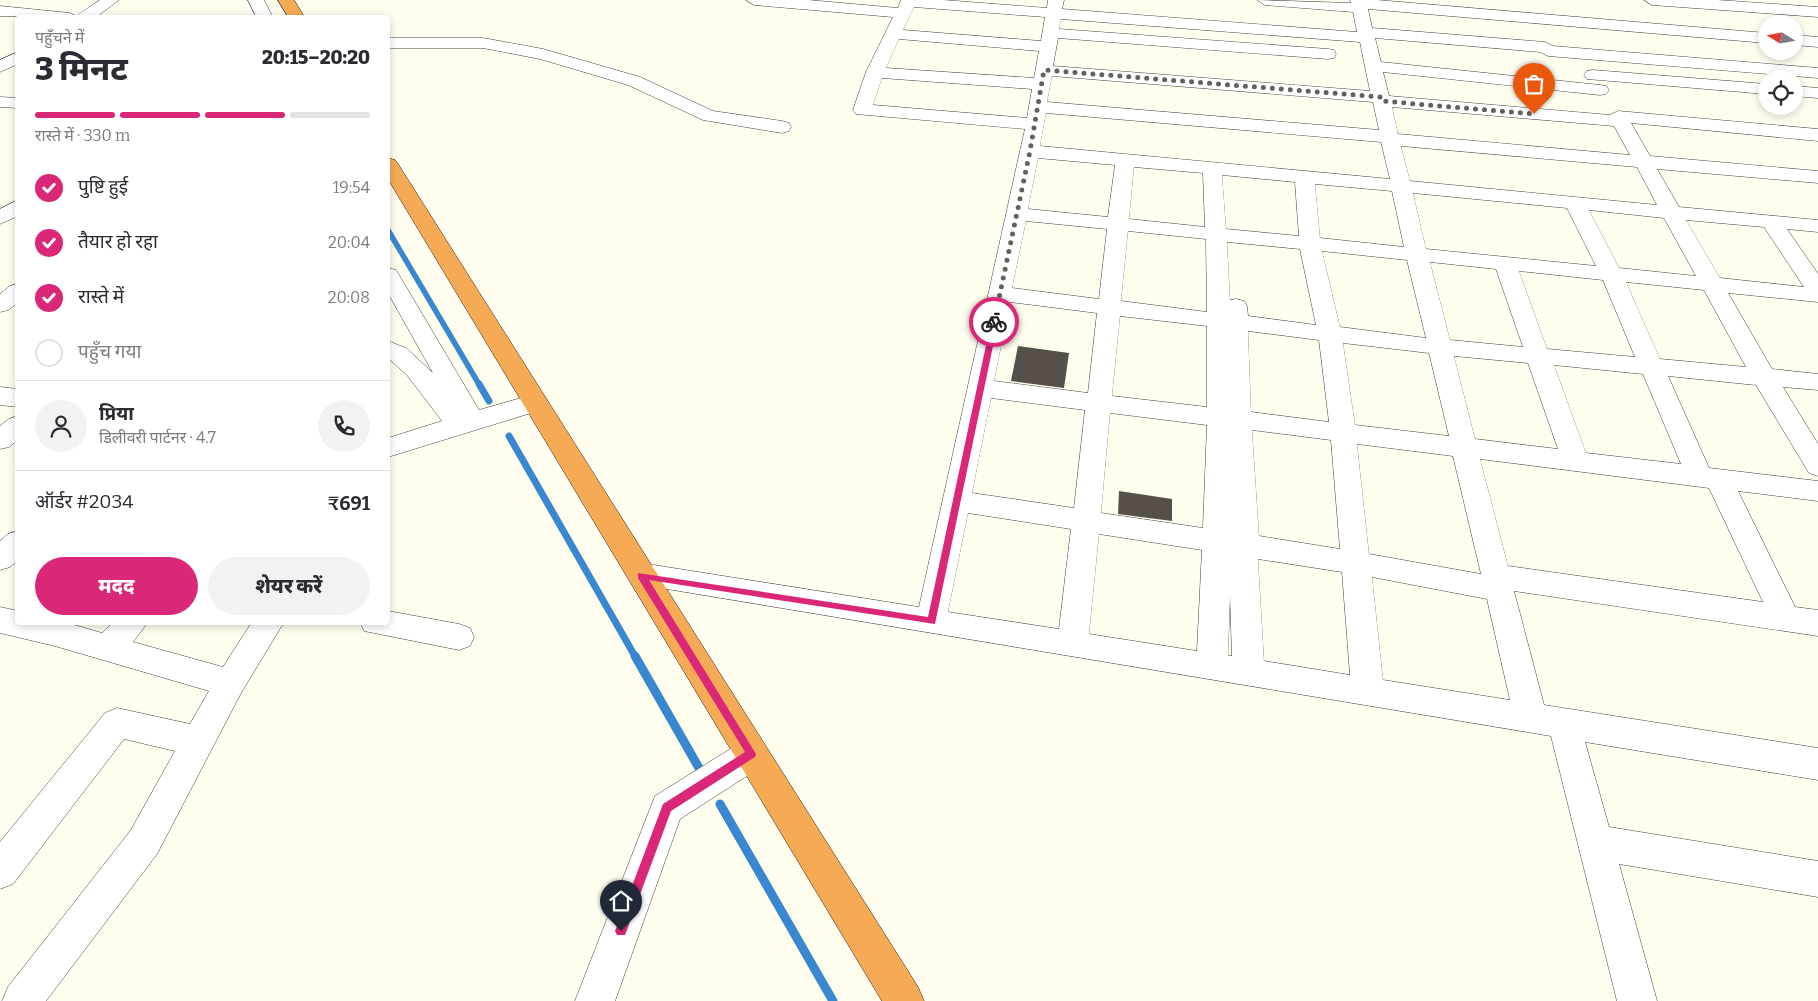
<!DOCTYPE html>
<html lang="hi">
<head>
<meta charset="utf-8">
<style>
	:root { --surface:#fff; --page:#f2f2f3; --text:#2b2b33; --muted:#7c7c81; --line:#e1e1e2; --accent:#db2777 }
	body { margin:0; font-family:Bitter,"Noto Sans Devanagari",serif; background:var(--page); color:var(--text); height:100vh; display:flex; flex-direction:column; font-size:19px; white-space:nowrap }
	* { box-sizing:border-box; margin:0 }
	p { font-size:16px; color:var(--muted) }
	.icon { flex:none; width:28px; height:28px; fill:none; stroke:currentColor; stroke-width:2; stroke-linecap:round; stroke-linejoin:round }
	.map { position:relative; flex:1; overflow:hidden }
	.details { position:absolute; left:15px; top:15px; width:375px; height:610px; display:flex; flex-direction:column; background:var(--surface); border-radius:5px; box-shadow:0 2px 8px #0003 }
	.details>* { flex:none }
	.needle { width:32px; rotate:281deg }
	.buttons { position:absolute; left:1758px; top:15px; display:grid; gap:10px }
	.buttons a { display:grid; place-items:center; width:45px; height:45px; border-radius:50%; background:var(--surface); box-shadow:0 2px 8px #0003; font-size:25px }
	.pin { position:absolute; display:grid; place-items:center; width:42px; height:42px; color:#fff; margin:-51px -21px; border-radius:50% 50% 50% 0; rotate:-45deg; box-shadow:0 0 5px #0007 }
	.pin .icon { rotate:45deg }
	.courier { position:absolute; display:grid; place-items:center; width:50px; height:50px; margin:-25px; border:4px solid #db2777; border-radius:50%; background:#fff; color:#222; box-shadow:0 1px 6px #0007 }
	.summary em { font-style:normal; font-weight:800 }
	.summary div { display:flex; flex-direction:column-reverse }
	.summary { display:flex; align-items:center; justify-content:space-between; height:85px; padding:0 20px }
	h1 { font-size:32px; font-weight:800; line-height:38px }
	.bar { display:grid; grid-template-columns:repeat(4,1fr); gap:8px 5px; align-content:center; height:60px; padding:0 20px }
	.bar i { height:6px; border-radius:4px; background:var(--line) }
	.bar .on { background:var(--accent) }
	.bar p { grid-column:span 4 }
	.line { display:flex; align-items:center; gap:12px; padding:0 20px; border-top:1px solid var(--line) }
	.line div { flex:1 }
	.round { display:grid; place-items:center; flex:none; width:52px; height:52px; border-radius:26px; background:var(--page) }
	ol { padding:0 20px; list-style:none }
	li { display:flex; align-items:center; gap:15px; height:55px }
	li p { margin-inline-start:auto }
	li .icon { padding:5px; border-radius:50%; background:var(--accent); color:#fff; stroke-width:4 }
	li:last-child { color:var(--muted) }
	li i { width:28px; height:28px; border:2px solid var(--line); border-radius:50% }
	.action { display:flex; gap:10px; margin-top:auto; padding:10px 20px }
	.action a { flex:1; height:58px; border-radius:30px; background:var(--accent); color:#fff; font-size:20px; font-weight:800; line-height:58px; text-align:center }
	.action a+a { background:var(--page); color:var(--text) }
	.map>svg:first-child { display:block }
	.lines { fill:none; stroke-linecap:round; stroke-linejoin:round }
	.stream-far2 { stroke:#3888cf; stroke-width:5.5 }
	.stream-far1 { stroke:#3888cf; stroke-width:7 }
	.stream { stroke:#3888cf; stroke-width:9 }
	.building { fill:#564f4a }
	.minor-casing { stroke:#404040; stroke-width:1 }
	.highway-casing { stroke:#1e1e1e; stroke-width:1 }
	.minor { fill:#fff; fill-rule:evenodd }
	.highway { fill:#f6aa55; fill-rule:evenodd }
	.route { fill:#db2777 }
	.done { stroke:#62615c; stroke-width:5; stroke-dasharray:0 9 }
</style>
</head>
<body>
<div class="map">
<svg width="1818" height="1001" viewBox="0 0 1818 1001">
	<rect width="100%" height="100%" fill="#fffdee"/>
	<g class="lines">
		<!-- stream-far2 -->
		<path class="stream-far2" d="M388,230l92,156"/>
		<!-- stream-far1 -->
		<g class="stream-far1">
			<path d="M479,384l10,17"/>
			<path d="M509,436l127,222"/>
		</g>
		<!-- stream -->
		<g class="stream">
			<path d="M635,656l68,119"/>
			<path d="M720,804l113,197"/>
		</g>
	</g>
	<!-- building -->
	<g class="building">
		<path d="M1018,346l51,7 -5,35 -53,-7z"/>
		<path d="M1119,491l53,8v22l-54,-7z"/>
	</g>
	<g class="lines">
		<!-- minor casing -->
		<g class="minor-casing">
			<g id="minor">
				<path d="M100,0h19l-24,18 -95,-2v-10l70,7 6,3z"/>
				<path d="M248,0h16l9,18h-16z"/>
				<path d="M746,0h62l90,8 3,-8h42l104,8 1,-8h16l-2,9 295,23 -4,-20 -88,-7 -8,-5 94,3 -1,-3h27l389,33v10l-398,-34 4,19 173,14 8,4 265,22v10l-270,-22 -8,-4 -165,-14 6,24 219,23 6,1 3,4 -3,4 -6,1 -217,-23 6,24 221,19 8,-4 200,18v12l-187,-18 19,33 168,15v12l-161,-14 22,38 139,13v12l-31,-3 31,45v28l-90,-9 44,76 46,5v16l-35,-3 35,57v32l-9,-3 -53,-88 -88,-9 41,92 109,13v20l-80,-10 57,116 23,3v26l-304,-45 30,114 274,43v32l-233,-38 24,85 209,34v36l-199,-33 38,137h-40l-66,-265 -920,-153 -5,-8 5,-8 10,-4 278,44 101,-456 5,-22 -169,-15 -3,-4 13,-38 27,-55 -139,-12zM914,7l131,10 -4,24 -138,-11zM1061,19l299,23 10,49 -317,-25 5,-28 270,21 6,-1 2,-4 -2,-4 -6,-1 -269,-20zM899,39l140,12 -5,27 -148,-10zM1052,76l321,26 6,28 -332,-28zM882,78l150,11 -5,29 -154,-13zM1392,107l222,19 16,29 -232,-21zM1046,113l335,29 9,37 -350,-33zM1401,146l236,21 20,38 -247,-24zM1038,158l77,7 -7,52 -80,-8zM1134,167l69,6 2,54 -76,-8zM1222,175l73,7 4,54 -73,-7zM1315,184l77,7 12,56 -84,-9zM1413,193l154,15 29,58 -170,-17zM1589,210l75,8 32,58 -77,-8zM1686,220l78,7 40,60 -84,-9zM1026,221l81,8 -8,70 -87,-11zM1128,231l78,8 1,73 -86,-11zM1227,242l73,7 16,76 -68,-9 -1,-10 -3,-5 -8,-2 -6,1zM1322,251l85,9 19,78 -86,-11zM1430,262l66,7 27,78 -73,-7zM1519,271l84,9 32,77 -88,-8zM1626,282l78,8 42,77 -86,-8zM1010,302l87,11 -9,80 -94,-12zM1120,316l87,10v81l-95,-11zM1248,331l71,9 10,82 -78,-10zM1343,343l86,10 20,83 -94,-11zM1454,356l74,7 30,86 -83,-10zM1554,365l89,9 38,90 -95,-11zM991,398l94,12 -11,98 -102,-15zM1110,413l97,12 -4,103 -102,-15zM1252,430l79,10 9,109 -81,-13zM1357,444l96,12 28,118 -112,-20zM1480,459l229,29 54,114 -255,-36zM968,513l103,16 -12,100 -111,-17zM1099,534l103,16 -5,101 -108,-17zM1258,559l84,13 8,103 -86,-14zM1372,577l115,22 23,101 -127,-20zM1230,596l2,60h-4z"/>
				<path d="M1644,0h73l101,7v10l-166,-12z"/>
				<path d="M1794,35l24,2v10l-24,-2z"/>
				<path d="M388,38h95l60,11 97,28 73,34 69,10 7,2 2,4 -2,4 -7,2 -79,-13 -75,-35 -88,-26 -57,-11h-95z"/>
				<path d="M18,52v12l-18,8v-12z"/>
				<path d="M1593,70l173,14v10l-179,-15 -3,-4 3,-4z"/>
				<path d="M1794,86l24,2v10l-24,-2z"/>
				<path d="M0,97l18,1v10l-18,-1z"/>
				<path d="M18,200v16l-18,8v-15z"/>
				<path d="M388,268l8,2 3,5 80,135 56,-16 9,3 4,6 -4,6 -156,48v-19l54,-17 -35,-46 -19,-17v-17l18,7 27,25 -45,-80z"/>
				<path d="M18,284v19l-10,7 -8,2v-18l10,-8z"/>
				<path d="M0,387l18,2v18l-18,-2z"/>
				<path d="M18,416v24l-9,7 -9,2v-23l9,-7z"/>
				<path d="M18,531v29l-8,7 -10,3v-29l8,-7z"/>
				<path d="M0,607l18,4v11h46l38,11 11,-11h35l-15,20 90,25 29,-45h32l-43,71 -84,161 -111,147h-44l6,-14 123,-157 44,-79 -51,-12 -111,145 -13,5v-47l105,-129 12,-5 73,16 19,-33 -154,-45 -55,-13z"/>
				<path d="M388,611l71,13 11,4 4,9 -4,9 -11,4 -95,-19 -4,-9h28z"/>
				<path d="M752,739l12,4 5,11 -5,11 -84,54 -65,182h-40l80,-205 85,-53z"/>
			</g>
		</g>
		<!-- highway casing -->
		<g class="highway-casing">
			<g id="highway">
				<path d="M278,0h16l11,18h-16z"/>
				<path d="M388,158l7,2 3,4 520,823 6,14h-42l-494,-822z"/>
			</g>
		</g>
		<!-- minor -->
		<use href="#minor" class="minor"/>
		<!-- highway -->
		<use href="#highway" class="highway"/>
	</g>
	<!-- route -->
	<path class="route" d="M994,319l4,3 -63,302 -286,-44 107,174 -1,3 -84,54 -46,124h-8l-2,-4 48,-127 82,-52 -107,-174v-5l290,44 63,-295z"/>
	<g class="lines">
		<!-- done -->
		<path class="done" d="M994,322l36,-171 14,-81 337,27 1,4 152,13"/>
	</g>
</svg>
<div class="buttons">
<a><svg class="needle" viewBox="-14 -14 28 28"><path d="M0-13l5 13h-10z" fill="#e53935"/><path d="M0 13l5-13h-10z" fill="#7c7c81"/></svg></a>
<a><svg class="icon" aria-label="locate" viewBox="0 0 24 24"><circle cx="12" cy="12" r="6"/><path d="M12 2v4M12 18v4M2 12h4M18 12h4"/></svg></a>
</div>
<div class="pin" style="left:1534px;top:114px;background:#ea580c"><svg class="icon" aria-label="bag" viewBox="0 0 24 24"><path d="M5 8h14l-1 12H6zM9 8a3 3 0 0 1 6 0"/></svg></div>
<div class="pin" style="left:621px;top:931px;background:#1f2937"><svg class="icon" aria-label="home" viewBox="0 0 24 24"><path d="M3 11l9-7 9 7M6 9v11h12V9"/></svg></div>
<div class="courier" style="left:994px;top:322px"><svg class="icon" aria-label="bike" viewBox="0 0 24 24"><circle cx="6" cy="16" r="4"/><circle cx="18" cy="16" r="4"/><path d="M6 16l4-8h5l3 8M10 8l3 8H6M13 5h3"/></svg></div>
<section class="details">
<div class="summary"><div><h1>3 मिनट</h1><p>पहुँचने में</p></div><em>20:15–20:20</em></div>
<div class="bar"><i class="on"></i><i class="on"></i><i class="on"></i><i></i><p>रास्ते में · 330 m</p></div>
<ol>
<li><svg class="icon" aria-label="check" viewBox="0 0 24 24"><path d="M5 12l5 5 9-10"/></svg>पुष्टि हुई<p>19:54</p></li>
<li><svg class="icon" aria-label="check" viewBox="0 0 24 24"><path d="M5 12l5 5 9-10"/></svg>तैयार हो रहा<p>20:04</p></li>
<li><svg class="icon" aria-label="check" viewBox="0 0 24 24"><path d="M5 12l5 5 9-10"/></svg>रास्ते में<p>20:08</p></li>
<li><i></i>पहुँच गया</li>
</ol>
<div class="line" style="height:90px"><a class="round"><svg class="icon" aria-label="person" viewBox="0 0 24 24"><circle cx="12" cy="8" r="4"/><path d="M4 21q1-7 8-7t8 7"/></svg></a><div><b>प्रिया</b><p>डिलीवरी पार्टनर · 4.7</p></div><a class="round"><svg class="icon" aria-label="phone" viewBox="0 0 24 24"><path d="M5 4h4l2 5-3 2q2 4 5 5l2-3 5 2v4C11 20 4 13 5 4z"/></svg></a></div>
<div class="line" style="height:65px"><div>ऑर्डर #2034</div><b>₹691</b></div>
<div class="action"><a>मदद</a><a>शेयर करें</a></div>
</section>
</div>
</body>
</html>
